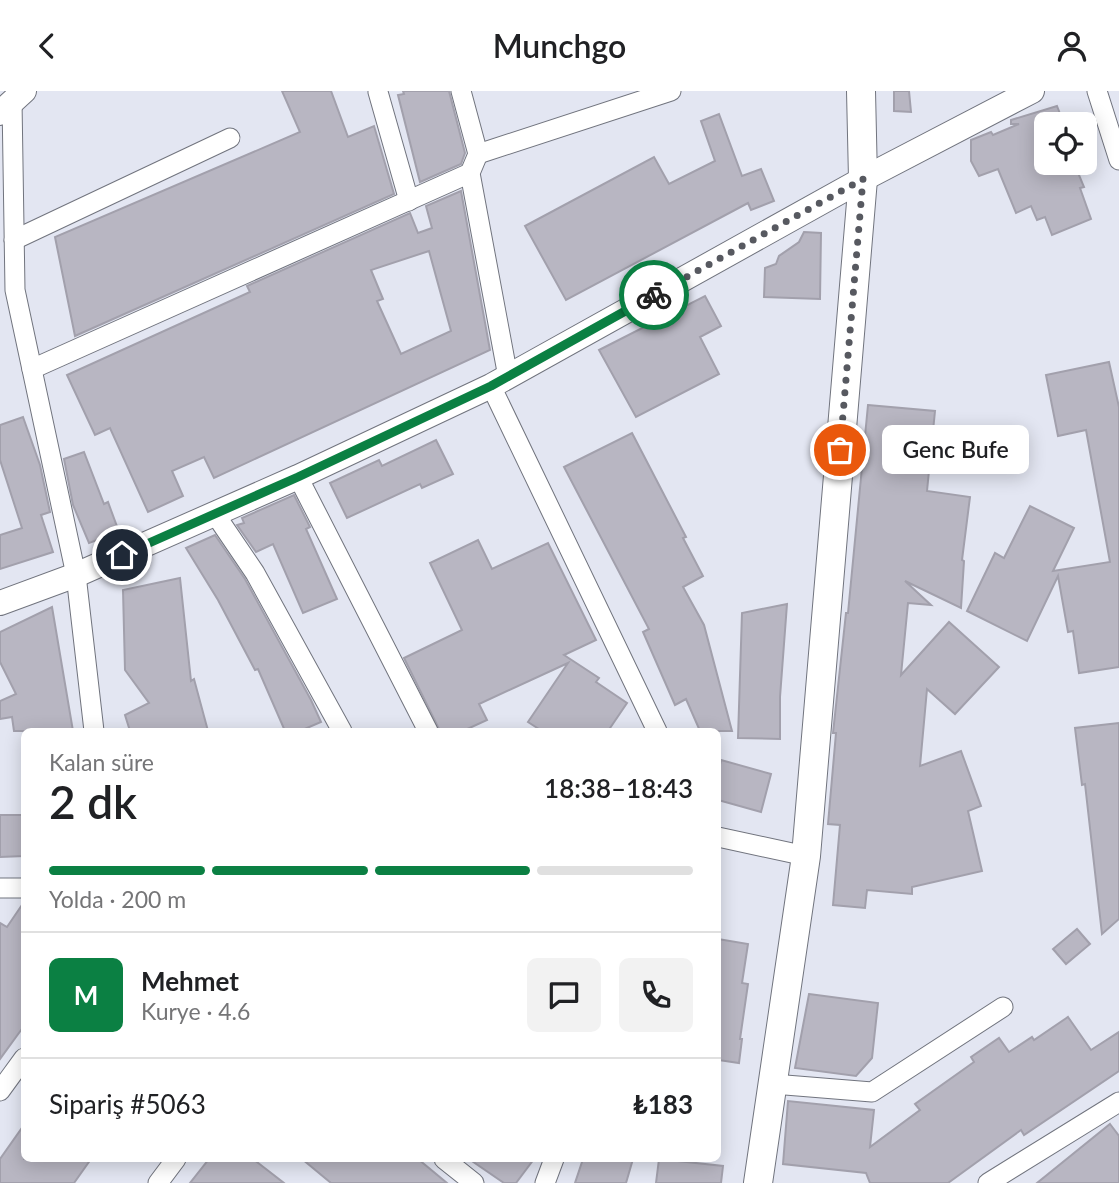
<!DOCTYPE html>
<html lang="tr">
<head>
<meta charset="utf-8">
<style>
	:root { --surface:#fff; --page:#f2f2f2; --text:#202124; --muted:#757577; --line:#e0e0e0; --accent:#0b8043 }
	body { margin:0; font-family:Lato,sans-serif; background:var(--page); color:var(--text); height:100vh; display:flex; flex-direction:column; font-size:26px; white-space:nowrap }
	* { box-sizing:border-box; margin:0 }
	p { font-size:23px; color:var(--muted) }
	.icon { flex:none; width:38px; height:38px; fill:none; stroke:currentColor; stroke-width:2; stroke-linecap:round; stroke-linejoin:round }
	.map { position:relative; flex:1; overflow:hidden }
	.sheet { position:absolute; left:21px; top:637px; width:700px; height:434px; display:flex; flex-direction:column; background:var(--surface); border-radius:10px; box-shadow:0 4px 18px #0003 }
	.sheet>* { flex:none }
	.fabs { position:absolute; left:1034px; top:21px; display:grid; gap:14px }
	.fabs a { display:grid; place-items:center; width:63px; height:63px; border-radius:10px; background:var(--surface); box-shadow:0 4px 18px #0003; font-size:35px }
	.pin { position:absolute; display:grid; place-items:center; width:60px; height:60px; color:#fff; margin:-30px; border:4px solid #fff; border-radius:50%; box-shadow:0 2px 7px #0007 }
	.courier { position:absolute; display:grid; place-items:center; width:70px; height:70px; margin:-35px; border:5px solid #0b8043; border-radius:50%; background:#fff; color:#222; box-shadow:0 2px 9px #0007 }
	.bubble { position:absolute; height:49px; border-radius:10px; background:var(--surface); box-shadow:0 4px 18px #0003; font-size:23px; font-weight:600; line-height:49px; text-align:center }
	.head em { font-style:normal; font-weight:600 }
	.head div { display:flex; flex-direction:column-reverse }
	.head { display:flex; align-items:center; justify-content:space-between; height:119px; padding:0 28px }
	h1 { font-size:46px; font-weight:600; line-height:52px }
	.bar { display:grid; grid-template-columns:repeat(4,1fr); gap:10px 7px; align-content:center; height:84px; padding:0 28px }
	.bar i { height:9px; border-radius:5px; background:var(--line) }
	.bar .active { background:var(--accent) }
	.bar p { grid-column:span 4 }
	.line { display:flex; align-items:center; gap:18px; padding:0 28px; border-top:2px solid var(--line) }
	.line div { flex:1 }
	.round { display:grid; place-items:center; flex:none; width:74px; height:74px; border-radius:10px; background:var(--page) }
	header { display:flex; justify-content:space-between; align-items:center; height:91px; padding:0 28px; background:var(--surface); font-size:32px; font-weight:600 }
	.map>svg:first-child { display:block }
	.building { fill:#b8b6c2; stroke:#a2a0ac; stroke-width:2; fill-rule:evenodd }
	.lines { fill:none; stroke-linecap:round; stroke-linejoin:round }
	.minor-casing { stroke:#71747e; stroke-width:21 }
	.tertiary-casing { stroke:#71747e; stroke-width:26 }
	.secondary-casing { stroke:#71747e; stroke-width:30 }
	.minor { stroke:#fff; stroke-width:19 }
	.tertiary { stroke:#fff; stroke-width:24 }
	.secondary { stroke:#fff; stroke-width:28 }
	.done { stroke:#575960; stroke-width:7; stroke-dasharray:0 12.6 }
	.route { stroke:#0b8043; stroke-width:9 }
</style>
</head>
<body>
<header><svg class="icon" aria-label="back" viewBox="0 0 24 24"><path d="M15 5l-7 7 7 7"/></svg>Munchgo<svg class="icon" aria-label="person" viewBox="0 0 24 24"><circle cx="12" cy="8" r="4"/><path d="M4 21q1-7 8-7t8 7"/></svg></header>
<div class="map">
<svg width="1119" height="1092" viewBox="0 0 1119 1092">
	<rect width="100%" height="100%" fill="#e3e6f2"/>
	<!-- building -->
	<g class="building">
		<path d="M282,0h49l17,46 26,-11 20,68 -319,142 -20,-99 245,-105z"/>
		<path d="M403,0h46l16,62 -4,11 -41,18 -22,-87 6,-1z"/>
		<path d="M894,0h15l2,21 -17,-1z"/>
		<path d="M1057,15l7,18h-18v39h28l10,24 -4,1 11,31 -39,16 -7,-18 -8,3 -6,-14 -15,7 -18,-44 -19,7 -8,-15v-21l20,-8 2,3 26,-11h-8v-4z"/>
		<path d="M719,23l23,62 19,-7 13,32 -23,9 -3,-7 -182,97 -41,-74 129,-69 15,27 46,-23 -14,-40z"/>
		<path d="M461,100l29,159 -276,128 -10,-21 -32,14 11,25 -35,16 -38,-84 -15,7 -28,-60 183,-83 -3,-6 163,-73 8,20 14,-5 -6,-22zM429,160l22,80 -50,23 -24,-53 6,-2 -12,-29z"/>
		<path d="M804,141l17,1 -1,66 -56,-2 1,-29 11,-4 3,-8 20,-14z"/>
		<path d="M705,205l16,30 -21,11 19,37 -83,43 -37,-67z"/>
		<path d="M1109,271l10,45v260l-40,6 -6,-42 -5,1 -10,-56 -31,65 -60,-30 28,-58 9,5 26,-52 44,22 -21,43 57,-9 -24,-132 -28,6 -12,-61z"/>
		<path d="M868,314l67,6 -8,80 43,6 -8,63 2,1 -3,47 -56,-27 26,24 -23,-2 -7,72 48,-53 50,45 -44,47 -28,-25 -7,77 41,-15 20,55 -13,5 14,60 -70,16v7l-45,-4 -2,18 -32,-3 7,-80 -12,-1 8,-91h-3l13,-120h2z"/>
		<path d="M23,326l17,48 10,47 -9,3 12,37 -53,17v-34l22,-7 -22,-68v-35z"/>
		<path d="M632,342l54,104 -3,1 20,38 -20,11 21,38 28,106h-32l-14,-32 -11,6 -32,-73 6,-3 -85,-162z"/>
		<path d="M436,349l17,34 -31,14 -2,-4 -73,34 -17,-35 49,-23 3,6z"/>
		<path d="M84,361l20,52 4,-2 11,30 -30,11 -16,-38 -9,-46z"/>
		<path d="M294,404l16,32 -4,2 31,70 -34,14 -30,-69 -17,8 -19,-27 7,-2 -2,-5z"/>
		<path d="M215,444l30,44 66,121 10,22 -21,9h-15l-27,-62 -3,1 -37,-70 -32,-52z"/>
		<path d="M478,449l14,29 56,-26 48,97 -32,15 35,23 -3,4 31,21 -19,28h-66l-14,-9 40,-59 -89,41 8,16 -24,11h-23l-36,-73 58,-28 -32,-67z"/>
		<path d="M180,487l11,103 3,-2 14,52h-78l-5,-16 24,-12 -24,-33 -2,-80z"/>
		<path d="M787,513l-7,93v42l-42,-1 4,-125z"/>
		<path d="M52,516l21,124h-59l-2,-14 -12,2v-18l16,-7 -16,-32v-30z"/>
		<path d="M1119,632v196l-17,15 -17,-150 -3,1 -7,-57z"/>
		<path d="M721,669l50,14 -10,38 -43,-12v-26z"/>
		<path d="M0,724h24v41l-24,1z"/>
		<path d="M24,811v124l-24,33v-136l7,4z"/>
		<path d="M1077,838l13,15 -24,20 -13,-15z"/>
		<path d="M718,848l30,5 -6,39 6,1 -8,55h2l-3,24 -21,-3z"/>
		<path d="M809,903l69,9 -6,55 -16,18 -61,-8z"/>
		<path d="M1068,926l23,33 28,-18v39l-95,64 -3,-5 -73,53h-78l-4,-10 -83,-9 5,-63 86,9 -4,37 50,-37 -5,-6 59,-42 -3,-5 28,-19 10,14 23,-15 2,3z"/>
		<path d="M1110,1033l9,12v47h-82z"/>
		<path d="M24,1034v34h67l-17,24h-74v-24z"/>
		<path d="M209,1068h44l31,24h-94z"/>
		<path d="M302,1068h116l29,24h-116z"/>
		<path d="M469,1068h65l-18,24h-12z"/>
		<path d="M583,1068h50l-7,24h-51z"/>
		<path d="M659,1068l64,7 -2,17h-65z"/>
	</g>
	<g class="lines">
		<!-- minor casing -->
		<g class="minor-casing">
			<g id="minor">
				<path d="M461,0l17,63 -8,19 38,204"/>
				<path d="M1097,0l22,69"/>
				<path d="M378,1l31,109"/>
				<path d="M12,10l3,189 61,285 18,156"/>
				<path d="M478,63l193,-63"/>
				<path d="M14,149l216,-102"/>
				<path d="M32,278l438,-196"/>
				<path d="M491,295l166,345"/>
				<path d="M298,386l130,254"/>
				<path d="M215,423l40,59 87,158"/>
				<path d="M718,746l88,19"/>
				<path d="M0,797h24"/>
				<path d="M773,993l99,8 131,-85"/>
				<path d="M0,1000l24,-33"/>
				<path d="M444,1068l30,24"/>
				<path d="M158,1092l18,-24"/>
				<path d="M545,1092l9,-24"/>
				<path d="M988,1092l131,-81"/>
			</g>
		</g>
		<!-- tertiary casing -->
		<g class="tertiary-casing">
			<g id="tertiary">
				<path d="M0,22l24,-22"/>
				<path d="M0,512l76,-28 222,-98 193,-91 372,-207 169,-88"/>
			</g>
		</g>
		<!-- secondary casing -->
		<g class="secondary-casing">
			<path id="secondary" d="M758,1092l48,-327 57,-677 -2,-88"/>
		</g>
		<!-- minor -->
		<use href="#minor" class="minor"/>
		<!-- tertiary -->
		<use href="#tertiary" class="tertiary"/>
		<!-- secondary -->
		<use href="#secondary" class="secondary"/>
	</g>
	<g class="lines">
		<!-- done -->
		<path class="done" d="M654,204l209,-116 -23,271"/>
		<!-- route -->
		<path class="route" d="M122,464l176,-78 193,-91 163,-91"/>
	</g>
</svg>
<div class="fabs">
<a><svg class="icon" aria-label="locate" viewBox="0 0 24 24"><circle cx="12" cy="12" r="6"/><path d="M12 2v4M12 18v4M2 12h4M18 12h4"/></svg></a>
</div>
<div class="pin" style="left:840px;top:359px;background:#ea580c"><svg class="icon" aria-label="bag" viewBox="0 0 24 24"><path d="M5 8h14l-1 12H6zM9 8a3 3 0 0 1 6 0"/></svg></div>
<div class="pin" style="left:122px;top:464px;background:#1f2937"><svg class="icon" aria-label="home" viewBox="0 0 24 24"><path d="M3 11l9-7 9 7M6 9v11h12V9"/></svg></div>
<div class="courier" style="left:654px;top:204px"><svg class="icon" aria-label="bike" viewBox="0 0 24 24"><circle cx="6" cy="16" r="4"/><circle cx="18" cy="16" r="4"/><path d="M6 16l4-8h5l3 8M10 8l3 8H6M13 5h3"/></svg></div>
<div class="bubble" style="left:882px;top:334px;width:147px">Genc Bufe</div>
<section class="sheet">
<div class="head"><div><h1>2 dk</h1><p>Kalan süre</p></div><em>18:38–18:43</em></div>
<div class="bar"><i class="active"></i><i class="active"></i><i class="active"></i><i></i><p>Yolda · 200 m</p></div>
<div class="line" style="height:126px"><b class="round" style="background:var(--accent);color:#fff">M</b><div><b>Mehmet</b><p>Kurye · 4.6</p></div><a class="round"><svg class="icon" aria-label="chat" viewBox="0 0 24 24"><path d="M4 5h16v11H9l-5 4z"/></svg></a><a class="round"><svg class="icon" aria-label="phone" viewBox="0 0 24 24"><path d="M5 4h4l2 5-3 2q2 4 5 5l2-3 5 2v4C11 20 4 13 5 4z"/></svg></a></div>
<div class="line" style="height:91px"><div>Sipariş #5063</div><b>₺183</b></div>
</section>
</div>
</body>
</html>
